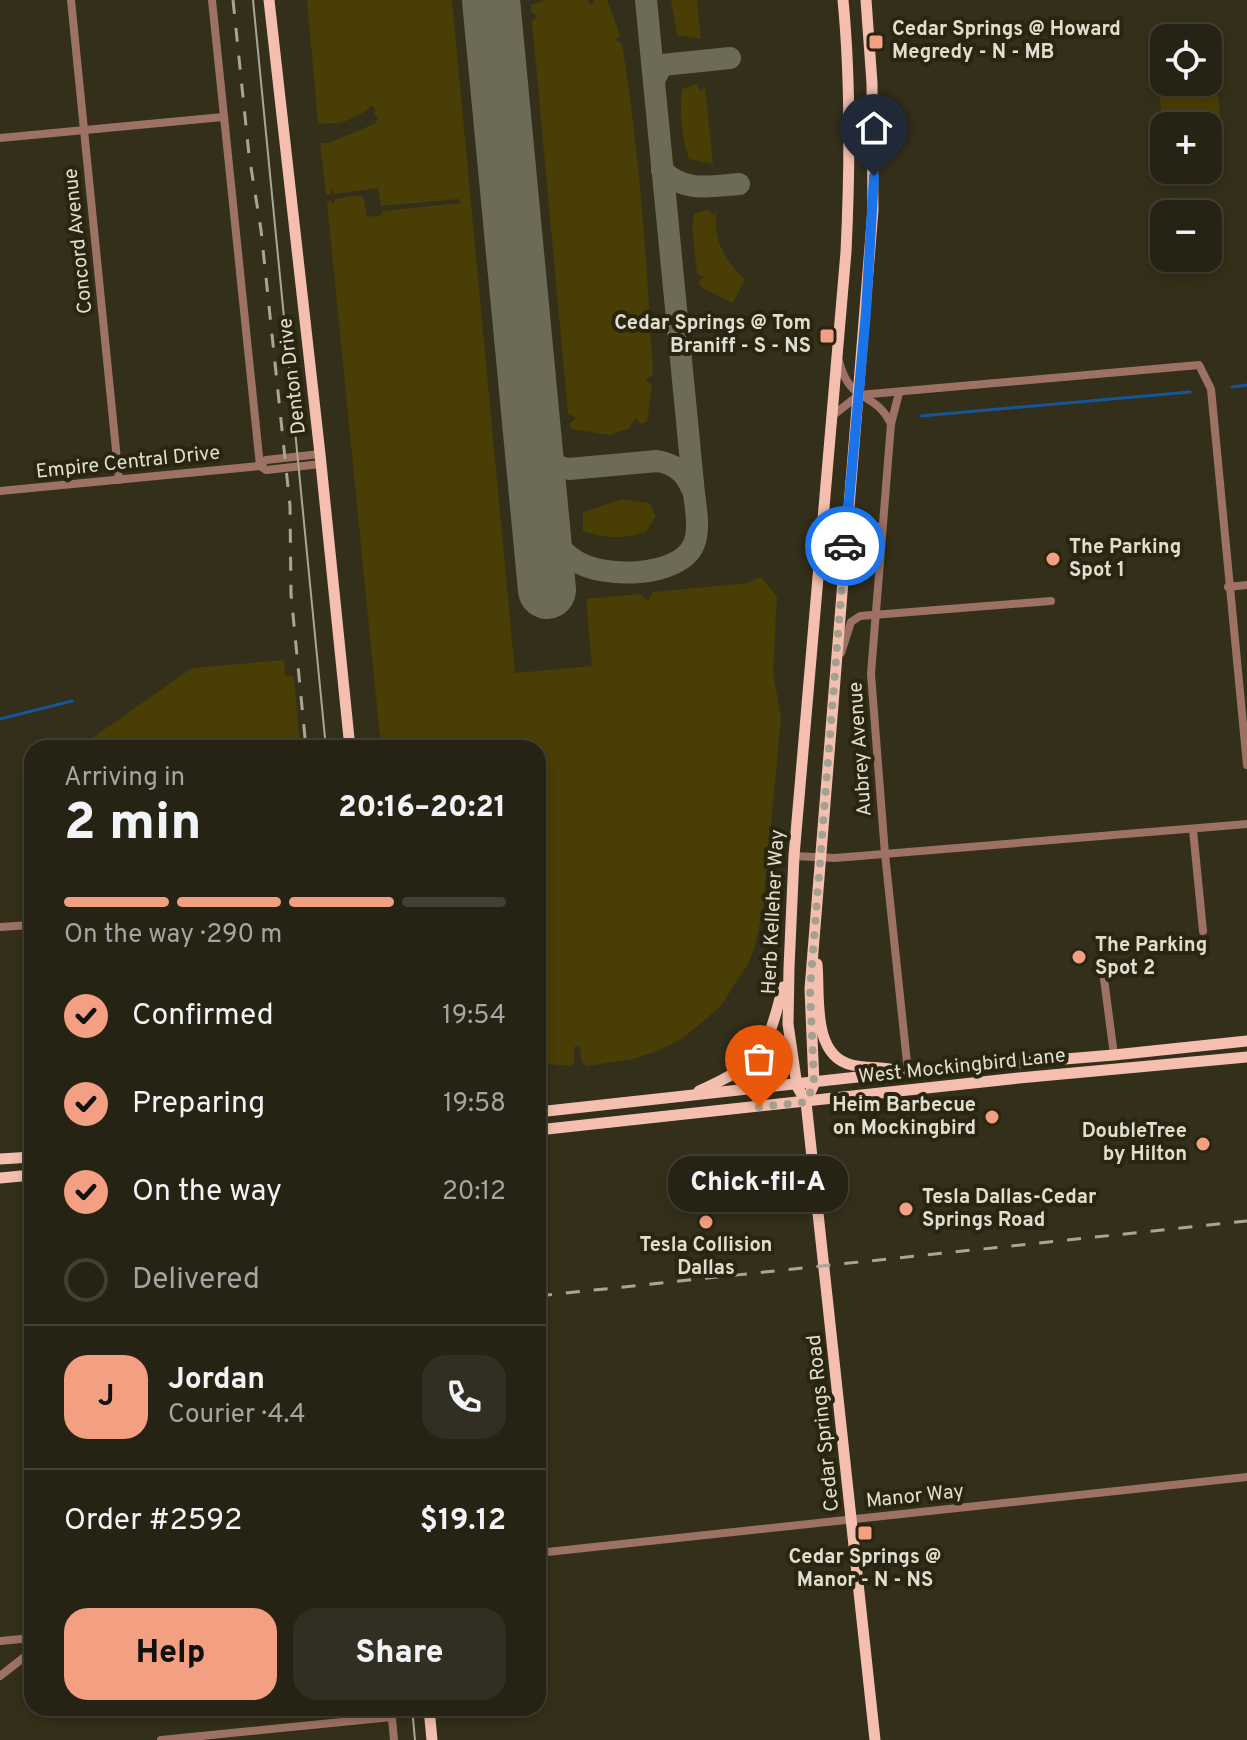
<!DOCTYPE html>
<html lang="en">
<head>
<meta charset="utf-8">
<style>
	:root { --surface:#262314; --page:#322f22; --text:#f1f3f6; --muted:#a4a4a0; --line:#424034; --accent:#f39f82 }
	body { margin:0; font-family:Overpass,sans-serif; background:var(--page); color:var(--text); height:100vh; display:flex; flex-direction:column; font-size:30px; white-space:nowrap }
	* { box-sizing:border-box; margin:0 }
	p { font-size:26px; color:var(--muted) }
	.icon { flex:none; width:44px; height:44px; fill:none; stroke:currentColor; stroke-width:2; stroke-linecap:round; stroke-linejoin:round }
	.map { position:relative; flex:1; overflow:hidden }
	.details { position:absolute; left:24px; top:740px; width:522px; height:976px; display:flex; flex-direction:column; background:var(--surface); border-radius:24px; box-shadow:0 4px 12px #0003,0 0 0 2px var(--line) }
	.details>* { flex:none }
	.controls { position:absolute; left:1150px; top:24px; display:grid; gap:16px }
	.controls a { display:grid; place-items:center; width:72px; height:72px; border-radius:16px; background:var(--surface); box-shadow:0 4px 12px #0003,0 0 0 2px var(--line); font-size:40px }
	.pin { position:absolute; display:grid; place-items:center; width:68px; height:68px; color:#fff; margin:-82px -34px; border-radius:50% 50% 50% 0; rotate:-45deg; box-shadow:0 0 8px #0007 }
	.pin .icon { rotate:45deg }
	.courier { position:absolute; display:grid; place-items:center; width:80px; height:80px; margin:-40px; border:6px solid #1a73e8; border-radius:50%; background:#fff; color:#222; box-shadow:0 2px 10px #0007 }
	.bubble { position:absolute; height:56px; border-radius:24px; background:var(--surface); box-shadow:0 4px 12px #0003,0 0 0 2px var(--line); font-size:26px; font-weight:800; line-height:56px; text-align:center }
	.summary em { font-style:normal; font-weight:800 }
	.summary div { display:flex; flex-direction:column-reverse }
	.summary { display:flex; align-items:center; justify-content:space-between; height:136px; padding:0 40px }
	h1 { font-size:52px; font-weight:800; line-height:60px }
	.bar { display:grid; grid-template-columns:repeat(4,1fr); gap:12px 8px; align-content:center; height:96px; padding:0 40px }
	.bar i { height:10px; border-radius:6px; background:var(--line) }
	.bar .current { background:var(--accent) }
	.bar p { grid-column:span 4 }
	.line { display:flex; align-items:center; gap:20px; padding:0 40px; border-top:2px solid var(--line) }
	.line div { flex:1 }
	.round { display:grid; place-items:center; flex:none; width:84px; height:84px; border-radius:24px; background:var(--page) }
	ol { padding:0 40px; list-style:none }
	li { display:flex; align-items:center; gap:24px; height:88px }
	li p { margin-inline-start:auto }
	li .icon { padding:8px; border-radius:50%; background:var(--accent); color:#111; stroke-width:4 }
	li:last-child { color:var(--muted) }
	li i { width:44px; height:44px; border:4px solid var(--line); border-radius:50% }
	.button { display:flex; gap:16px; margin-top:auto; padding:16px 40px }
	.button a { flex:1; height:92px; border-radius:24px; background:var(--accent); color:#111; font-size:32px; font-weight:800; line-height:92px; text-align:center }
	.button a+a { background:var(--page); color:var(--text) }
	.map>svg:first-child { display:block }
	.green { fill:#493e05 }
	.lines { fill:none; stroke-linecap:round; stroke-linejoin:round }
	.stream { stroke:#16559a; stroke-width:3 }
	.taxiway { stroke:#6e6a58; stroke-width:22 }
	.runway { stroke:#6e6a58; stroke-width:58 }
	.minor { stroke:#9d7265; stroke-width:8 }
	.major { stroke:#f4bfae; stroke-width:11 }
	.tram { stroke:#a9a697; stroke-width:2 }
	.rail { stroke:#a9a697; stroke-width:3; stroke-dasharray:14 14; stroke-linecap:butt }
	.done { stroke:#a3a191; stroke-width:8; stroke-dasharray:0 14.4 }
	.route { stroke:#1a73e8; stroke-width:10 }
	.poi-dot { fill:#f39f82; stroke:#292510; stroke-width:3 }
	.labels { text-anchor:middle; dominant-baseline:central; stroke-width:8; stroke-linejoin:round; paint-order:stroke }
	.poi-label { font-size:20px; font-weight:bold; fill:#e0ded1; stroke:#292510; text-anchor:start }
	.street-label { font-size:20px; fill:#e0ded1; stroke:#292510 }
</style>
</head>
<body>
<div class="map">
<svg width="1247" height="1740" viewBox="0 0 1247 1740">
	<rect width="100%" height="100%" fill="#332f1a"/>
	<!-- green -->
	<g class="green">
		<path d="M307,0h145l63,673 77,-7 -6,-67 54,-5 8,7 5,-9 95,-9 13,-6 16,20 -4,75 8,47 -18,189 -7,35 -8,21 -28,43 -37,31 -25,13 -25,8 -46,7 -5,-4 -2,-16 -6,1v15l-3,4 -33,-3v-315h-157l-54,-546 4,-2 2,5 2,-6 25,-4 4,4 3,18 15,-2v-4l79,-8 -2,-4 -78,7 -3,-18 -44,6 -2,-5 -1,6 -5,-1 -6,-51h9l47,-20 2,-5 -4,-5 2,-3 -4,-5c-15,14 -33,21 -54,18z"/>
		<path d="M546,0h41l5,5 3,-5h12l13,35 -5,5 7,4c18,109 25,220 31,330l-8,6 7,5 -5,37 -6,2 -6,-6 -5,10 -20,7 -39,-6 -2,-5 7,-6 -8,-4 -36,-393 6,-5 -7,-4v-7z"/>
		<path d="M671,0h26l4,39 -24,-4z"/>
		<path d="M696,84l5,7 4,-5 8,78 -24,-5c-7,-20 -10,-48 -7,-70z"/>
		<path d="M1213,85l1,11 4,-1 5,55 -15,1v-25h-44v15l-5,-50z"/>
		<path d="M708,209l6,7 3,-7c-5,27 7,53 28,70l-12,24 -29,-14 -6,-7 6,-5 -7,-3 -5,-49 2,-11z"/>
		<path d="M622,499l27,4 7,13 -10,16c-23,7 -39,7 -63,-1v-19z"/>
		<path d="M284,660l1,15 9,2 6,71h-222l114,-80z"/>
	</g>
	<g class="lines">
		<!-- stream -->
		<g class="stream">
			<path d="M1232,387l15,-2"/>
			<path d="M921,416l269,-24"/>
			<path d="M0,719l72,-18"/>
		</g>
		<!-- taxiway -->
		<g class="taxiway">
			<path d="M492,4v-4"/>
			<path d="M654,80l8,-15 68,-7"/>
			<path d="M662,170c22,23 49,16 77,14"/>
			<path d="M532,430c5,21 14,35 37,39l88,-8c18,3 28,11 35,28"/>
			<path d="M540,513c8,19 18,37 36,48 27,18 104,17 118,-17 7,-18 0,-43 -1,-61l-47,-483"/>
		</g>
		<!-- runway -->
		<path class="runway" d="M491,0l56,590"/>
		<!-- minor -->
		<g class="minor">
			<path d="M71,0l48,480"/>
			<path d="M212,0l48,466"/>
			<path d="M0,138l223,-21"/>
			<path d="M839,361c11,44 36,29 52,63"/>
			<path d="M899,393l-8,31 -20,250 14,180 23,218"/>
			<path d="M832,416l27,-21 340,-30 12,24 36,376"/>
			<path d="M260,466l6,-6 54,-6"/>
			<path d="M0,491l260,-25 6,4 55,-6"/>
			<path d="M849,546l10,-16 14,-4 9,1"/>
			<path d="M1228,587l19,-2"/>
			<path d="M841,653l10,-31 9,-6 191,-15"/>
			<path d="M1193,830l10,101"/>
			<path d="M794,856l41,2 412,-34"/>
			<path d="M0,927l32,-2"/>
			<path d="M1104,979l10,76"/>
			<path d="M538,1553l709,-76"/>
			<path d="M0,1641l32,-3"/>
			<path d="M0,1676l32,-25"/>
			<path d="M391,1708l3,32"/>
			<path d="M161,1740l231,-23"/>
		</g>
		<!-- major -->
		<g class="major">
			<path d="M269,0l51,454 30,294"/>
			<path d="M843,0c8,83 7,168 3,252l-52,604 -5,112 -1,56 9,62 9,16 69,638"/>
			<path d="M817,964c3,30 -6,92 35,101 17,4 34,1 51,7"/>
			<path d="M699,1091c63,-29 67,-38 84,-104"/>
			<path d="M806,1102l8,-18 -4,-95 63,-779 -1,-127 -6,-83"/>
			<path d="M538,1112l365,-40 211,-17 133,-14"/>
			<path d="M538,1130l481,-52 228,-21"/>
			<path d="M0,1159l32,-2"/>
			<path d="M0,1178l32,-3"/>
			<path d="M429,1708l3,32"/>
		</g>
		<!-- tram -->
		<g class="tram">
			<path d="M253,0l73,748"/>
			<path d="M412,1708l3,32"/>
		</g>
		<!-- rail -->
		<g class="rail">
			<path d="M233,0l16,155 12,75 29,276 1,88 15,154"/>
			<path d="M538,1296l709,-75"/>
		</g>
	</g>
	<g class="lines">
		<!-- done -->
		<path class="done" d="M759,1107l47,-5 8,-18 -4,-95 35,-443"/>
		<!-- route -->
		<path class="route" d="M845,546l21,-234 8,-136"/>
	</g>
	<!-- markers -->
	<g class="poi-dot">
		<rect x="868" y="34" width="16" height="16" rx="4"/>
		<rect x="819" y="328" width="16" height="16" rx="4"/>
		<circle cx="1053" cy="559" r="8"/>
		<circle cx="1079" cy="957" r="8"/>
		<circle cx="992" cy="1117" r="8"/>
		<circle cx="1203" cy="1144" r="8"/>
		<circle cx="906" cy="1209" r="8"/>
		<circle cx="706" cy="1222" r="8"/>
		<rect x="857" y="1525" width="16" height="16" rx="4"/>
	</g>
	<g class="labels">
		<!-- poi labels -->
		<g class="poi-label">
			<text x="892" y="30">Cedar Springs @ Howard<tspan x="892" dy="23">Megredy - N - MB</tspan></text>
			<text x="811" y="324" text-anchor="end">Cedar Springs @ Tom<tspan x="811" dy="23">Braniff - S - NS</tspan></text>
			<text x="1069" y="548">The Parking<tspan x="1069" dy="23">Spot 1</tspan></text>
			<text x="1095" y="946">The Parking<tspan x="1095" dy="23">Spot 2</tspan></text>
			<text x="976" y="1106" text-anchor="end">Heim Barbecue<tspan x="976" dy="23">on Mockingbird</tspan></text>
			<text x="1187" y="1132" text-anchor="end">DoubleTree<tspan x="1187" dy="23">by Hilton</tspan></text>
			<text x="922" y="1198">Tesla Dallas-Cedar<tspan x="922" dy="23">Springs Road</tspan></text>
			<text x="706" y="1246" text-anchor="middle">Tesla Collision<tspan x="706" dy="23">Dallas</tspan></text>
			<text x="865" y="1558" text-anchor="middle">Cedar Springs @<tspan x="865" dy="23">Manor - N - NS</tspan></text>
		</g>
		<!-- street labels -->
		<g class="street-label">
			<text transform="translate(79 241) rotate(-96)">Concord Avenue</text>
			<text transform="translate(293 376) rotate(-97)">Denton Drive</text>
			<text transform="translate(128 463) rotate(-6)">Empire Central Drive</text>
			<text transform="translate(861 749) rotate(-94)">Aubrey Avenue</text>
			<text transform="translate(774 912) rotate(-87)">Herb Kelleher Way</text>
			<text transform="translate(962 1067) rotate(-6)">West Mockingbird Lane</text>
			<text transform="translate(824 1423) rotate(-96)">Cedar Springs Road</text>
			<text transform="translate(915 1497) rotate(-6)">Manor Way</text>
		</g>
	</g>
</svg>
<div class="controls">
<a><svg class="icon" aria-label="locate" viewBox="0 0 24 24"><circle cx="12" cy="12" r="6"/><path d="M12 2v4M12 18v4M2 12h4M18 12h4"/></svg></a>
<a>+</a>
<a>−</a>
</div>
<div class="pin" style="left:759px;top:1107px;background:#ea580c"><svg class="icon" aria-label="bag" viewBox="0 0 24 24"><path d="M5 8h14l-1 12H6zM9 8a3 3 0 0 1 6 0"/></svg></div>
<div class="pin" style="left:874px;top:176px;background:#1f2937"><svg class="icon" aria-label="home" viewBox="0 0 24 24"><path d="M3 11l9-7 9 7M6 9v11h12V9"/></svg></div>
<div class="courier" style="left:845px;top:546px"><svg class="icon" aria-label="car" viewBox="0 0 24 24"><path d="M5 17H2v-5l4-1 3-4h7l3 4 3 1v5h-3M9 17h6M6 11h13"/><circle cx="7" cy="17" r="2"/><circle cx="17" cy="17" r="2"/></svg></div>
<div class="bubble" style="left:668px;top:1156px;width:180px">Chick-fil-A</div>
<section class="details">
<div class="summary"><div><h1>2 min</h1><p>Arriving in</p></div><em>20:16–20:21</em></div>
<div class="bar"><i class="current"></i><i class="current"></i><i class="current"></i><i></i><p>On the way · 290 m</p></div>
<ol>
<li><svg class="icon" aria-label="check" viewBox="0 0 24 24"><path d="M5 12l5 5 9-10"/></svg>Confirmed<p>19:54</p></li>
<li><svg class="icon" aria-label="check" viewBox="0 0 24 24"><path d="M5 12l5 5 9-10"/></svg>Preparing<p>19:58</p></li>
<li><svg class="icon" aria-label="check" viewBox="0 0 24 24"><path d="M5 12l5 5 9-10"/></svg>On the way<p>20:12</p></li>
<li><i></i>Delivered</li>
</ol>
<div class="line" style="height:144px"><b class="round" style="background:var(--accent);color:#111">J</b><div><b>Jordan</b><p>Courier · 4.4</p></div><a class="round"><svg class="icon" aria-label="phone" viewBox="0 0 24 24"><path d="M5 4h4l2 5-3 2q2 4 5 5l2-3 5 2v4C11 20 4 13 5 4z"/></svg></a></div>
<div class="line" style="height:104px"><div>Order #2592</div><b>$19.12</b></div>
<div class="button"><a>Help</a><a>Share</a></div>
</section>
</div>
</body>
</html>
